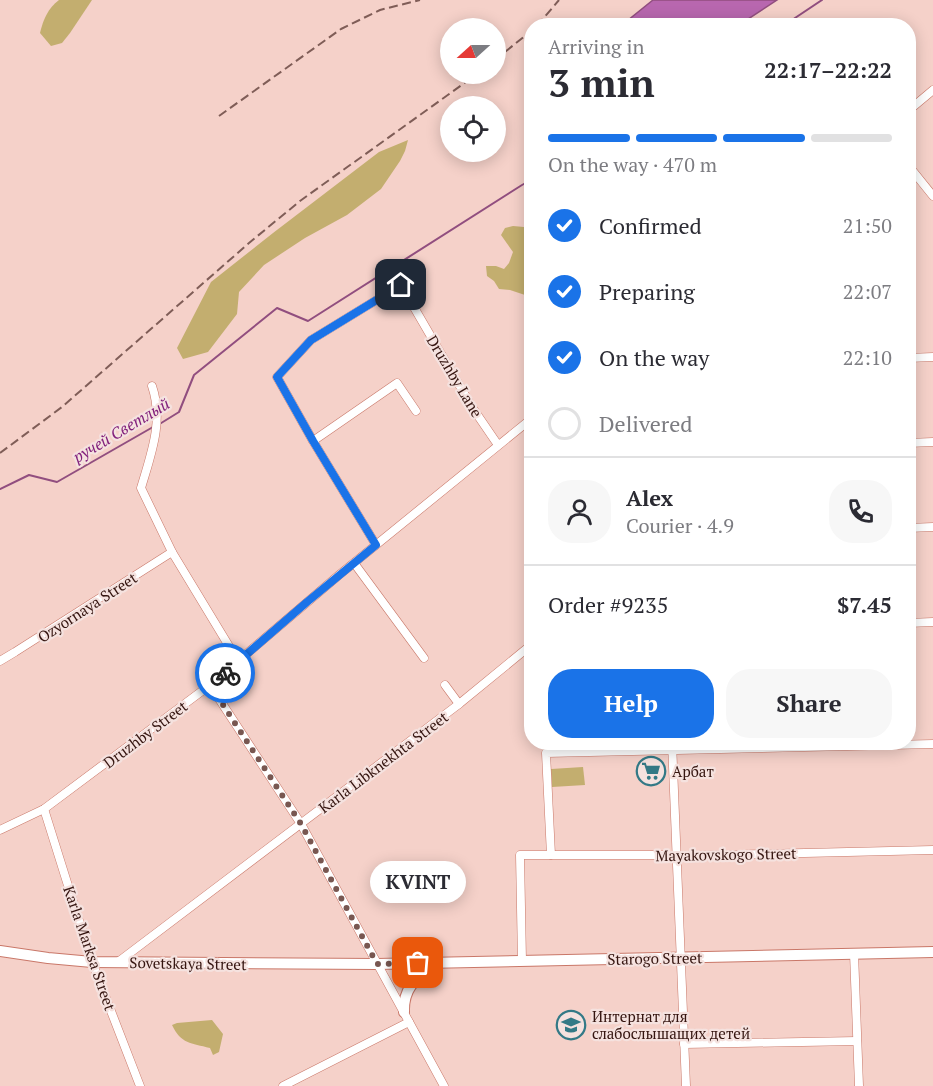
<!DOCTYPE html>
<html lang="en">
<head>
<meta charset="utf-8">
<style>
	:root { --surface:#fff; --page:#f7f7f7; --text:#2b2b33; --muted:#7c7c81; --line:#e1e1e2; --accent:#1a73e8 }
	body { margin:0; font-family:"PT Serif",serif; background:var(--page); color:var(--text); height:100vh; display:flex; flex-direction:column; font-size:22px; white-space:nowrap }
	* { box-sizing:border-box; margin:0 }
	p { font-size:20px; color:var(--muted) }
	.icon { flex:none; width:33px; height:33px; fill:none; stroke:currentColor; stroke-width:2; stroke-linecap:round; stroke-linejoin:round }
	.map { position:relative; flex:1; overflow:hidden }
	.sheet { position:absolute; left:524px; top:18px; width:392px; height:732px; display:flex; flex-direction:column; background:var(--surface); border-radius:24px; box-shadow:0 3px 15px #0003 }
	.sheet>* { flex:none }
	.needle { width:39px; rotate:249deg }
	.buttons { position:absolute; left:440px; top:18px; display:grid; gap:12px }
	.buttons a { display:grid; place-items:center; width:66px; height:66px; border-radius:50%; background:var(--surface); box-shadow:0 3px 15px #0003; font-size:30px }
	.pin { position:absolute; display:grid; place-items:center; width:51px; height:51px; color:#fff; margin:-26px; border-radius:12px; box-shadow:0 3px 9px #0006 }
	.courier { position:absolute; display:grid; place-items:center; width:60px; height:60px; margin:-30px; border:4px solid #1a73e8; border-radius:50%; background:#fff; color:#222; box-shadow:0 2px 8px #0007 }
	.bubble { position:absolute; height:42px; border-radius:21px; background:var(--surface); box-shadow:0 3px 15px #0003; font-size:20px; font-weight:700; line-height:42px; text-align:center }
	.headline em { font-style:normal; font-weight:700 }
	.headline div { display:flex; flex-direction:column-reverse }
	.headline { display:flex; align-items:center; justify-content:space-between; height:102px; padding:0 24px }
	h1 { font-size:39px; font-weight:700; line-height:45px }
	.bar { display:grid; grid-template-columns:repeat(4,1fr); gap:9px 6px; align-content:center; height:72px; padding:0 24px }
	.bar i { height:8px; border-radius:4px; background:var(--line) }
	.bar .selected { background:var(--accent) }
	.bar p { grid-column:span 4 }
	.line { display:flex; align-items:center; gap:15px; padding:0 24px; border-top:2px solid var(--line) }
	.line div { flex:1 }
	.round { display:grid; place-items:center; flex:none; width:63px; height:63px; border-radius:24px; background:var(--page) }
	ol { padding:0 24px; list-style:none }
	li { display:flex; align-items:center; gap:18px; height:66px }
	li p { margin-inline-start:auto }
	li .icon { padding:6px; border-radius:50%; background:var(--accent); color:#fff; stroke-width:4 }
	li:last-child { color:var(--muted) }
	li i { width:33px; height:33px; border:3px solid var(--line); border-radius:50% }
	.cta { display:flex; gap:12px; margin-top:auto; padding:12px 24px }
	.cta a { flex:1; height:69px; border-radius:24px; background:var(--accent); color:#fff; font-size:24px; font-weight:700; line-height:69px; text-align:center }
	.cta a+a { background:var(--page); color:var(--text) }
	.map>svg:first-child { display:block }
	.green { fill:#c3ae6f }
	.water { fill:#b867af; stroke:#914e7f; stroke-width:1.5 }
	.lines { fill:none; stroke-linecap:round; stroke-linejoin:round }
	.stream { stroke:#914e7f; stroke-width:2 }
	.street-casing { stroke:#c97768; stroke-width:9 }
	.secondary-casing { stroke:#c97768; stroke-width:12 }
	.street { stroke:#fff; stroke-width:8 }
	.secondary { stroke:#fff; stroke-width:10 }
	.rail { stroke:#7f5d57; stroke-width:2; stroke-dasharray:9 4.5; stroke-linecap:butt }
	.done { stroke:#785751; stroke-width:6; stroke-dasharray:0 10.8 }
	.route { stroke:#1a73e8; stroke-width:8 }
	.labels { text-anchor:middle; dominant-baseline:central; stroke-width:4.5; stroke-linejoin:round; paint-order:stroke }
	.street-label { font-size:15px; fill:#351510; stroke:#f5e2df }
	.poi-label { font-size:15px; fill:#351510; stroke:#f5e2df; text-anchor:start }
	.water-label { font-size:16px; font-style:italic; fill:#82207c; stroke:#f5e2df }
</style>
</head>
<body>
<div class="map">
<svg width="933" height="1086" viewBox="0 0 933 1086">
	<rect width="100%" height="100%" fill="#f5d1c9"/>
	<!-- green -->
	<g class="green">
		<path d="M59,0h33l-22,33 -8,10 -11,3 -11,-13c3,-13 8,-25 19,-33z"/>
		<path d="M408,140l-3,11 -5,10 -19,28 -34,26 -42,23 -41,27 -25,27 -2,22 -29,38 -25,7 -6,-11 34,-66 62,-49 106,-81z"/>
		<path d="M513,226l11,1 3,6c-4,11 -5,20 4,28v36l-21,-7 -11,-1 -5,-8 -7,-5 -1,-10h10l8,3 5,-6 4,-11 -12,-17 4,-7z"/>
		<path d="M583,767l2,18 -33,2 -1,-18z"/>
		<path d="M212,1020l11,14 -4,18 -6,3 -3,-7c-19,-5 -29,-4 -38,-23l5,-2z"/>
	</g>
	<!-- water -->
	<path class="water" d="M653,0h124l-38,25h-117z"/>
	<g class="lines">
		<!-- stream -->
		<g class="stream">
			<path d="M783,26l39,-26"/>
			<path d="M158,425l21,-13 15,-37 83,-67 31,13 214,-136 9,-5"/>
			<path d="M0,489l29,-14 28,7 96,-55"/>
		</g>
		<!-- street casing -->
		<g class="street-casing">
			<g id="street">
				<path d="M908,111l25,-21"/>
				<path d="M908,165l25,31"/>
				<path d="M908,358l25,-1"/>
				<path d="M152,386c12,35 -1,68 -11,102l31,64 66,109"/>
				<path d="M313,441l84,-58 19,28"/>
				<path d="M908,443l25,-1"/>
				<path d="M908,528l25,-1"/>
				<path d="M376,545l-63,-104 -36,-64 34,-37 90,-55 71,122 26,38"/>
				<path d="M354,563l70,95"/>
				<path d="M908,623l25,-1"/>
				<path d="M0,661l15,-9 157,-100"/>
				<path d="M210,685l91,139 143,262"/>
				<path d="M445,685l14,19"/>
				<path d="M672,742l14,344"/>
				<path d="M44,809l48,153 48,124"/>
				<path d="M0,830l44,-21 166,-124 129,-110 192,-156"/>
				<path d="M551,855l-5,-102 387,-9"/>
				<path d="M854,953l5,133"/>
				<path d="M522,961l-2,-106h144l12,1 257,-6"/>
				<path d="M118,962l341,-258 72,-59"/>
				<path d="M684,1044l173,-3"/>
				<path d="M283,1086l126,-64"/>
			</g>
		</g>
		<!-- secondary casing -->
		<g class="secondary-casing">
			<g id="secondary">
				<path d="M0,951l48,7 44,4 285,2 556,-12"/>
				<path d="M404,1012c-1,-27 15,-35 34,-50"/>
			</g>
		</g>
		<!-- street -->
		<use href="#street" class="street"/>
		<!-- secondary -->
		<use href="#secondary" class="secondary"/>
		<!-- rail -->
		<g class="rail">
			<path d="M537,26l22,-26"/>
			<path d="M495,60l36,-29"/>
			<path d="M219,116l122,-87 39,-19 40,-10"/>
			<path d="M0,453l62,-46 187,-164 51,-42 177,-127"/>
		</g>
	</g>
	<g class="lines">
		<!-- done -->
		<path class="done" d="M225,673l-15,12 91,139 76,140 41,-1"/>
		<!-- route -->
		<path class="route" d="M225,673l82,-71 69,-57 -63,-104 -36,-64 34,-37 90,-55"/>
	</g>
	<!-- icons -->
	<defs>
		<g id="supermarket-ring" transform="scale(1.5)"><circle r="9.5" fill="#f5e2df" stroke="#337986" stroke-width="1.5"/><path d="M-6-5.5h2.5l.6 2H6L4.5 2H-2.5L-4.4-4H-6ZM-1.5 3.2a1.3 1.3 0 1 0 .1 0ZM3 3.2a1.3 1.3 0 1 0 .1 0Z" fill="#337986"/></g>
		<g id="school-ring" transform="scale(1.5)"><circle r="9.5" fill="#f5e2df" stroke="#337986" stroke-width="1.5"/><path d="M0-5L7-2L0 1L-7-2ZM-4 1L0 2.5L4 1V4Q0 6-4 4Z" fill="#337986"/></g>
	</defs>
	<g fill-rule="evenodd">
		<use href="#supermarket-ring" x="651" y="771"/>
		<use href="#school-ring" x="571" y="1025"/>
	</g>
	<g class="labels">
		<!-- street labels -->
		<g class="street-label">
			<text transform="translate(455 376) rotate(59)">Druzhby Lane</text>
			<text transform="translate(87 607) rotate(-33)">Ozyornaya Street</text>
			<text transform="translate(145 734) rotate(-37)">Druzhby Street</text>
			<text transform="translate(383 762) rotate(-37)">Karla Libknekhta Street</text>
			<text transform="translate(726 854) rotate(-1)">Mayakovskogo Street</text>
			<text transform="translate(90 948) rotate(71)">Karla Marksa Street</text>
			<text transform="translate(655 958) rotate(-1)">Starogo Street</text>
			<text transform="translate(188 963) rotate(1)">Sovetskaya Street</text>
		</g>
		<!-- poi labels -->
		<g class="poi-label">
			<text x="672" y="771">Арбат</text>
			<text x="592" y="1016">Интернат для<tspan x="592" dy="17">слабослышащих детей</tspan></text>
		</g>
		<!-- water labels -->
		<g class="water-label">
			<text transform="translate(121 430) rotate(-31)">ручей Светлый</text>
		</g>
	</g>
</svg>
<div class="buttons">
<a><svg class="needle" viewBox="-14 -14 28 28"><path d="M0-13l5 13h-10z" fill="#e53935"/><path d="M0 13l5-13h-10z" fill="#7c7c81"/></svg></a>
<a><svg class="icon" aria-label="locate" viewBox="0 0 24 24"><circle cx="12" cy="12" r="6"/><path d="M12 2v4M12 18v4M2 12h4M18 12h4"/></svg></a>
</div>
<div class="pin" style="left:418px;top:963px;background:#ea580c"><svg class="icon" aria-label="bag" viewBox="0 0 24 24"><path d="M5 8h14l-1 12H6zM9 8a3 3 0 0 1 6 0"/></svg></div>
<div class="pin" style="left:401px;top:285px;background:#1f2937"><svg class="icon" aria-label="home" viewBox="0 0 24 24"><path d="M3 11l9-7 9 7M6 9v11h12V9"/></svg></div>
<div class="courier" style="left:225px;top:673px"><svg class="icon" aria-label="bike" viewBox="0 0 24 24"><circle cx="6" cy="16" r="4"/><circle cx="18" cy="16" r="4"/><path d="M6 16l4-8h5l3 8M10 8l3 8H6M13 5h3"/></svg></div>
<div class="bubble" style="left:370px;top:861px;width:96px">KVINT</div>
<section class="sheet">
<div class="headline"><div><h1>3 min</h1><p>Arriving in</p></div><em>22:17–22:22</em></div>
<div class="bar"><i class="selected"></i><i class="selected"></i><i class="selected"></i><i></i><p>On the way · 470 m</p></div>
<ol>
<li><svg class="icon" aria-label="check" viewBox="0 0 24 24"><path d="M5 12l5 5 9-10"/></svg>Confirmed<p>21:50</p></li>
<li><svg class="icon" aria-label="check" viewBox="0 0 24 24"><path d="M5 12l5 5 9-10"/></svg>Preparing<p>22:07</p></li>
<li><svg class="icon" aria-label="check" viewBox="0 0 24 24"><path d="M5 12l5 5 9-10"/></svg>On the way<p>22:10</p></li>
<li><i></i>Delivered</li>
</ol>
<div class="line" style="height:108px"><a class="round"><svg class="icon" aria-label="person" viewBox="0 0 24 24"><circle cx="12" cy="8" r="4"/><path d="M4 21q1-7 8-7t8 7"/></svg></a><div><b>Alex</b><p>Courier · 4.9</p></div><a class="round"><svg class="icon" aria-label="phone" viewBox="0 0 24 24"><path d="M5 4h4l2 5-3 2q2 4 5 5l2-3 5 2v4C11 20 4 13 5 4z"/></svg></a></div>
<div class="line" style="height:78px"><div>Order #9235</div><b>$7.45</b></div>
<div class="cta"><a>Help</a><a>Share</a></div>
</section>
</div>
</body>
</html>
